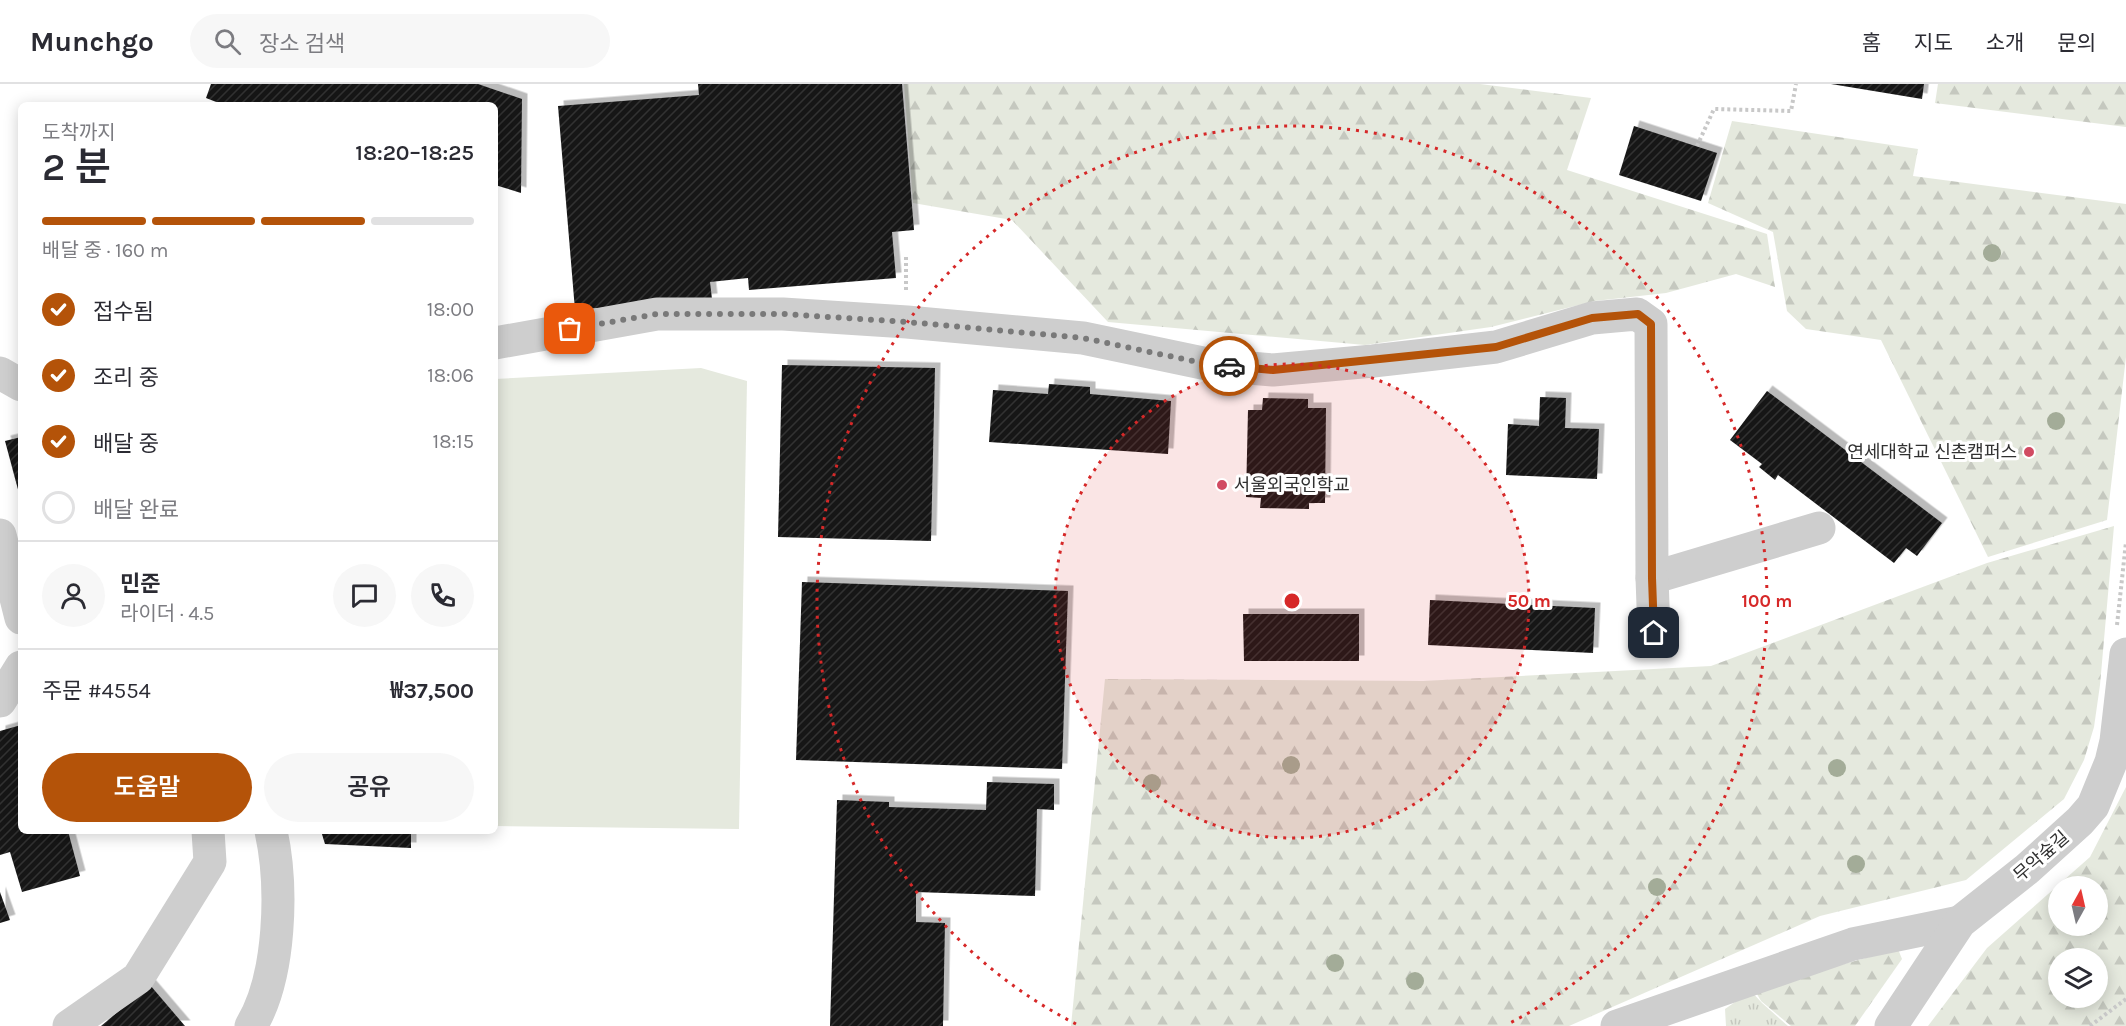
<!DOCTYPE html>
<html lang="ko">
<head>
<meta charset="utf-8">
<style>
	:root { --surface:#fff; --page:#f7f7f7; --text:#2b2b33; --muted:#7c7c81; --line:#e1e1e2; --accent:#b45309 }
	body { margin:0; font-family:Karla,"Noto Sans KR",sans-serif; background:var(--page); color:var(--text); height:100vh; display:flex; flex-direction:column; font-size:22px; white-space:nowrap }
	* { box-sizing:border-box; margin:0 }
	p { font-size:20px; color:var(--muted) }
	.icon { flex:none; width:33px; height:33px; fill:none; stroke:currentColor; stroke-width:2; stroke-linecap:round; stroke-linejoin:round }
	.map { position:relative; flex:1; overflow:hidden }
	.panel { position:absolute; left:18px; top:18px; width:480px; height:732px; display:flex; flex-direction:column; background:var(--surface); border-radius:9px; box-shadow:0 3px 15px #0003 }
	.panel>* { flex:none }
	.needle { width:39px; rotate:8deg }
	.fabs { position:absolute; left:2048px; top:792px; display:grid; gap:12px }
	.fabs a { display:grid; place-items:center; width:60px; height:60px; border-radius:50%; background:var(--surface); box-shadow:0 3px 15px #0003; font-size:30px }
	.pin { position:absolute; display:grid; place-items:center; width:51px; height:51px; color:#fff; margin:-26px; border-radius:12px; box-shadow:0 3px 9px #0006 }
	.courier { position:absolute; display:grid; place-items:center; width:60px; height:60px; margin:-30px; border:4px solid #b45309; border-radius:50%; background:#fff; color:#222; box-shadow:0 2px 8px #0007 }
	.headline em { font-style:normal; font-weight:600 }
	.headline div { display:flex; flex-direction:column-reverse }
	.headline { display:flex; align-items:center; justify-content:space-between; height:102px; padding:0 24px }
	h1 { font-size:39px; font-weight:600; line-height:45px }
	.bar { display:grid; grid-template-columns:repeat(4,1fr); gap:9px 6px; align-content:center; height:72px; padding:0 24px }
	.bar i { height:8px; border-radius:4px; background:var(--line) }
	.bar .selected { background:var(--accent) }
	.bar p { grid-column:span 4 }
	.line { display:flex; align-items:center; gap:15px; padding:0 24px; border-top:2px solid var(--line) }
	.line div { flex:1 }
	.round { display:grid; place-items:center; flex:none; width:63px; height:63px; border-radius:32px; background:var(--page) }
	ol { padding:0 24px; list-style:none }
	li { display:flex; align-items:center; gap:18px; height:66px }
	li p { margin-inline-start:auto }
	li .icon { padding:6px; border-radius:50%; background:var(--accent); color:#fff; stroke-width:4 }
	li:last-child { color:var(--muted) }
	li i { width:33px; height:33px; border:3px solid var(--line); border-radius:50% }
	.button { display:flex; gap:12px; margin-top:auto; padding:12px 24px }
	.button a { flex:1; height:69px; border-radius:36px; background:var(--accent); color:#fff; font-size:24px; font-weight:600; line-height:69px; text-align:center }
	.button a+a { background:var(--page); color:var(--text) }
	header { display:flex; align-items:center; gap:36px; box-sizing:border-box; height:84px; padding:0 30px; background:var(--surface); border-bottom:2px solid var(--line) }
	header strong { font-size:28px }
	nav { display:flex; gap:33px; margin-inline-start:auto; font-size:21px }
	.search { width:420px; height:54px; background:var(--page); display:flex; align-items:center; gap:15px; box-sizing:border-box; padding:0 21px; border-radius:33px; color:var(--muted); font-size:22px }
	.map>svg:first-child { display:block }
	.grass { fill:url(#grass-tufts) }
	.forest { fill:url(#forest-firs); fill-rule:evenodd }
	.green { fill:#e5e9de }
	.building { fill:url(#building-hatch); filter:url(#shadow) }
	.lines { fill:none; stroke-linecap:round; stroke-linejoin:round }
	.path { stroke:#c8c8c8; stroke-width:4; stroke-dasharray:3 3; stroke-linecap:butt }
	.minor { stroke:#cecece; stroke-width:33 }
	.tree { fill:#a3ac98 }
	.done { stroke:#797979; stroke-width:6; stroke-dasharray:0 10.8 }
	.route { stroke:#b45309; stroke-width:8 }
	.ring { fill:none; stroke:#d62828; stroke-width:3; stroke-dasharray:3 6 }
	.poi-dot { fill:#d14b62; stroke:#fff; stroke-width:2 }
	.labels { text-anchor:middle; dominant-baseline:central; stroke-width:6; stroke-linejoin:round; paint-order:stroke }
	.poi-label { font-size:18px; fill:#313131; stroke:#fff; text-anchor:end }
	.street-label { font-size:18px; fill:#313131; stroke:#fff }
	.centre { fill:#d62828; stroke:#fff; stroke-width:3 }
	.ring-label { font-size:18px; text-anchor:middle; font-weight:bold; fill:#d62828; stroke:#fff; stroke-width:6; stroke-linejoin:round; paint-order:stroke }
</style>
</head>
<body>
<header>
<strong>Munchgo</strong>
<div class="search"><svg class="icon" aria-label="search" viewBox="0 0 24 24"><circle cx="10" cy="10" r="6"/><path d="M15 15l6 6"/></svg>장소 검색</div>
<nav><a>홈</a><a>지도</a><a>소개</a><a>문의</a></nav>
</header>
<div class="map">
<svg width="2126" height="942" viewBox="0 0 2126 942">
	<defs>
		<pattern id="grass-tufts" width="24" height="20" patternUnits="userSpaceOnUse" patternTransform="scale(1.5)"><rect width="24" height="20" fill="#e5e9de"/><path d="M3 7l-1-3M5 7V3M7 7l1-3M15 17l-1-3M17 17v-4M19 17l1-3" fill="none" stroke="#c5c8bf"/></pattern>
		<pattern id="forest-firs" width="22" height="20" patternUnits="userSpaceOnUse" patternTransform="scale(1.5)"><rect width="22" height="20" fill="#e5e9de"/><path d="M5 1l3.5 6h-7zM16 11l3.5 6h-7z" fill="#c5c8bf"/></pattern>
		<pattern id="building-hatch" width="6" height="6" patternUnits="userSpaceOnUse" patternTransform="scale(1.5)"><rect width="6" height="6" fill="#181818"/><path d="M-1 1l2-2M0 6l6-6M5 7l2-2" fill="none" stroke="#313131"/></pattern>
		<filter id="shadow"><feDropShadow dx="5.5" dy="-5.5" stdDeviation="0" flood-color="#0004"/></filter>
	</defs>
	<rect width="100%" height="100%" fill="#fff"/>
	<!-- grass -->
	<path class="grass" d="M1751,907l11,12 26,23h-62l-1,-17z"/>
	<!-- forest -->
	<g class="forest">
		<path d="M904,0h576l111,14 -24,72 200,64 8,53 -39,-13 -70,19 -71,8 -104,26 -126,18 -257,-23 -96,-102 -99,-17z"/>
		<path d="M1938,0h188v43l-191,-24z"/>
		<path d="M1732,37l186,28 -5,27 213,28v153l-19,163 -119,37 -107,-217 -75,-11 -19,-18 -14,-79 -65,-29z"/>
		<path d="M2114,442l-14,159 -6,42 -10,33 -20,39 -98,81 -146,36 -251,110h-498l34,-347 318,2 288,-15 276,-103z"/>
		<path d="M2126,703v239h-198l59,-78 103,-91zM2058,802h39v40h-39zM2058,874h39v40h-39z"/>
		<path d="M1898,865l4,10 -47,67h-64l-30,-25 -7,-12z"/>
	</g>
	<!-- green -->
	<path class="green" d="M701,284l46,13 -8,448 -244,-3v-447z"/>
	<!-- building -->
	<g class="building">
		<path d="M211,0h267l44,15 -1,94 -26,-8v-80h-271l-18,-7z"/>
		<path d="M698,0h204l12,146 -22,2 4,46 -147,12 -1,-12 -38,4 2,17 -137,11 -17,-204 141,-11z"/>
		<path d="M1831,0h93l-2,15z"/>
		<path d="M1634,42l83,27 -16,48 -82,-26z"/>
		<path d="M782,281l153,3 -4,173 -153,-4z"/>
		<path d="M1049,300l41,3v7l81,7 -3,53 -179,-12 4,-52 55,4z"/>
		<path d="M1767,307l175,132 -25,33 -11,-8 -12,15 -116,-88 -3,5 -16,-13 3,-3 -32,-24z"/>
		<path d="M1540,313l26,1 -1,30 34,1 -2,50 -91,-4 2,-51 31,2z"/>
		<path d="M1263,314l45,1v9h18l-1,95h-16v6l-49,-1 1,-10 -15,-1 2,-87h14z"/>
		<path d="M21,353v60h-1l-15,-56z"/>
		<path d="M802,498l266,9 -6,178 -266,-9z"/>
		<path d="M1430,516l165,8 -2,45 -165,-8z"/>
		<path d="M1243,530h116v47h-115z"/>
		<path d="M21,641v106h47l12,45 -58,16 -12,-40 -10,3v-124z"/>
		<path d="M987,698l67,2v26l-17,-1 -2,87 -119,-4v30l29,1 -2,103h-113l7,-226 52,2v5l97,3z"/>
		<path d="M321,747h90v17l-86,-4z"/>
		<path d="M0,808l10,28 -10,3z"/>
		<path d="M150,901l35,41h-84z"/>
	</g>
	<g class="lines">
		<!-- path -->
		<g class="path">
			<path d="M1697,62l17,-37 77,2 5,-27"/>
			<path d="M906,173v34"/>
			<path d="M2117,541l9,-83"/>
			<path d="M2090,942l36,-27"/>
		</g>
		<!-- minor -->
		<g class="minor">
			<path d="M495,259l162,-29h126l124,8 176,16 129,27 61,5 100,-9 123,-14 96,-29 45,-4 14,10 1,254 167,-50"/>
			<path d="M0,289l21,12"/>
			<path d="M0,451l21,83"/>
			<path d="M1652,494l2,55"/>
			<path d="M0,617l21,-34"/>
			<path d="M69,942l69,-48 72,-116 -2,-31"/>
			<path d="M251,942c30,-49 32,-140 20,-195"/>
			<path d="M1617,942l236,-82 107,-22"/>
			<path d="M1891,942l69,-104 67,-53 53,-48 13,-15 18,-44 5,-21 10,-87"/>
		</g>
	</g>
	<!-- trees -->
	<g class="tree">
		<circle cx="1992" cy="169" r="9"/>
		<circle cx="2056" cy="337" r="9"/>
		<circle cx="1291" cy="681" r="9"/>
		<circle cx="1837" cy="684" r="9"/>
		<circle cx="1152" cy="699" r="9"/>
		<circle cx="1856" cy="780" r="9"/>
		<circle cx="1657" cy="803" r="9"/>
		<circle cx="1335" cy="879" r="9"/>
		<circle cx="1415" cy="897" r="9"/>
	</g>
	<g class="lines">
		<!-- done -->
		<path class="done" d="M570,245l87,-15h126l124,8 176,16 129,27 17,1"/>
		<!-- route -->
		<path class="route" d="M1229,282l44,4 223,-23 96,-29 46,-4 13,10 1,254 2,55"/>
	</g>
	<!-- distance rings -->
	<circle cx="1292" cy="517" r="237" fill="#d62828" fill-opacity=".12"/>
	<g class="ring">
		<circle cx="1292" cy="517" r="237"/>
		<path d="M1076 940A475 475 0 1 1 1508 940"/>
	</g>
	<!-- markers -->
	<g class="poi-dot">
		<circle cx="2029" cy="368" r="6"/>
		<circle cx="1222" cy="401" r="6"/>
	</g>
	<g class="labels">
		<!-- poi labels -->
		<g class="poi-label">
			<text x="2017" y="368">연세대학교 신촌캠퍼스</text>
			<text x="1234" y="401" text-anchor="start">서울외국인학교</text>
		</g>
		<!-- street labels -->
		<g class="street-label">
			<text transform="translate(2041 772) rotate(-41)">무악숲길</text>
		</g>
	</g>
	<circle cx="1292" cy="517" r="9" class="centre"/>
	<g class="ring-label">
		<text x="1529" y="523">50 m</text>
		<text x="1767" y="523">100 m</text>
	</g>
</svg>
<div class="fabs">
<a><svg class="needle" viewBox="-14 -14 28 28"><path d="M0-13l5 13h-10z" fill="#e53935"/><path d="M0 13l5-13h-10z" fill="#7c7c81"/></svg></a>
<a><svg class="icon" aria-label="layers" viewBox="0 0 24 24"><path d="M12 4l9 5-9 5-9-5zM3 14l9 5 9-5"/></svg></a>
</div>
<div class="pin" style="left:570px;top:245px;background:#ea580c"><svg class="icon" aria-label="bag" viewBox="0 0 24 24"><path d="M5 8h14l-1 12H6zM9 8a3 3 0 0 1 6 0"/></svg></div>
<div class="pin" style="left:1654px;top:549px;background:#1f2937"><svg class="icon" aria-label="home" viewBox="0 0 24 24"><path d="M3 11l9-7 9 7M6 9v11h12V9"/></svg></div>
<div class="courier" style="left:1229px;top:282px"><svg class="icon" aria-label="car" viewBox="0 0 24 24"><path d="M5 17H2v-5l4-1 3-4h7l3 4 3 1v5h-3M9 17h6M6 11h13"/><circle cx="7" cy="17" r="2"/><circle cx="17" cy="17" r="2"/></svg></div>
<section class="panel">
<div class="headline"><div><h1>2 분</h1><p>도착까지</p></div><em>18:20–18:25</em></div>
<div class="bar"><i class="selected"></i><i class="selected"></i><i class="selected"></i><i></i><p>배달 중 · 160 m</p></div>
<ol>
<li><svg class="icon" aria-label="check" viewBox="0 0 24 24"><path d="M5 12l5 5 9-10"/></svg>접수됨<p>18:00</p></li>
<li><svg class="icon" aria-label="check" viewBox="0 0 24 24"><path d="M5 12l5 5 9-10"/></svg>조리 중<p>18:06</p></li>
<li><svg class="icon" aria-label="check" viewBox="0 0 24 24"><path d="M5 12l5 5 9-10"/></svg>배달 중<p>18:15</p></li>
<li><i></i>배달 완료</li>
</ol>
<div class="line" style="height:108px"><a class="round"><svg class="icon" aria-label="person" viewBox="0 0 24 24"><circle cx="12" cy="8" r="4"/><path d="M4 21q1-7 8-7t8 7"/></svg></a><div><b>민준</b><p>라이더 · 4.5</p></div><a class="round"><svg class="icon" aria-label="chat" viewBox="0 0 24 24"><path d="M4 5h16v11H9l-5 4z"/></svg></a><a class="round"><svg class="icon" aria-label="phone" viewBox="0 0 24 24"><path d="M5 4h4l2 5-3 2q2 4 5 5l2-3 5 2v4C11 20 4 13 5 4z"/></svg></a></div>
<div class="line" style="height:78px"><div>주문 #4554</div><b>₩37,500</b></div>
<div class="button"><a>도움말</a><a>공유</a></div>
</section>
</div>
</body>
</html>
